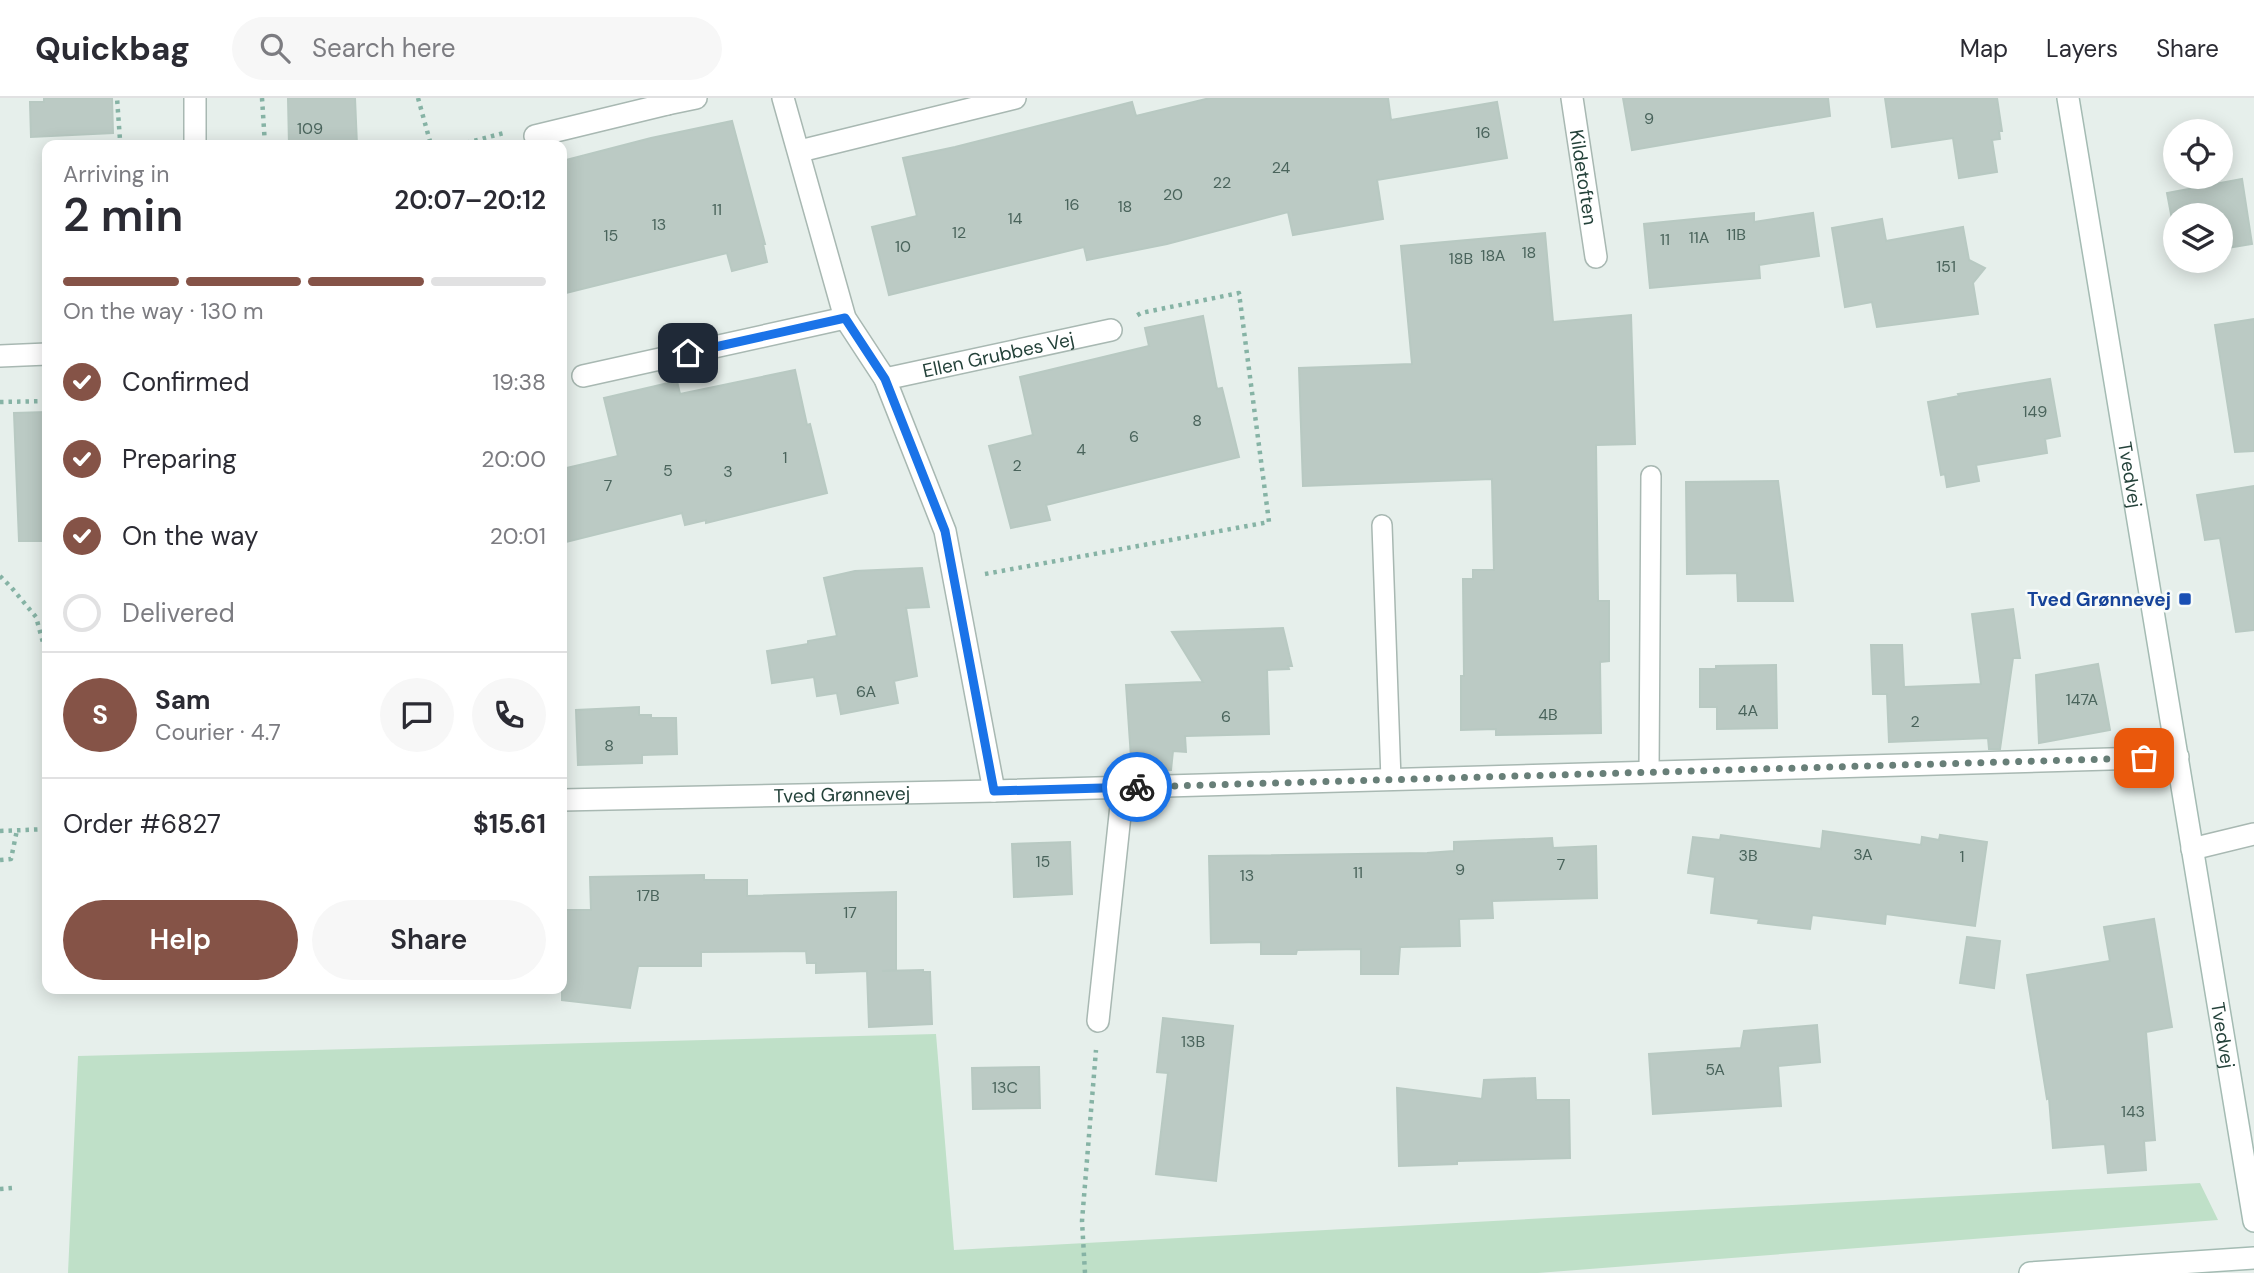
<!DOCTYPE html>
<html lang="en">
<head>
<meta charset="utf-8">
<style>
	:root { --surface:#fff; --page:#f7f7f7; --text:#2b2b33; --muted:#7c7c81; --line:#e1e1e2; --accent:#855347 }
	body { margin:0; font-family:"DM Sans",sans-serif; background:var(--page); color:var(--text); height:100vh; display:flex; flex-direction:column; font-size:26px; white-space:nowrap }
	* { box-sizing:border-box; margin:0 }
	p { font-size:23px; color:var(--muted) }
	.icon { flex:none; width:38px; height:38px; fill:none; stroke:currentColor; stroke-width:2; stroke-linecap:round; stroke-linejoin:round }
	.map { position:relative; flex:1; overflow:hidden }
	.sheet { position:absolute; left:42px; top:42px; width:525px; height:854px; display:flex; flex-direction:column; background:var(--surface); border-radius:14px; box-shadow:0 4px 18px #0003 }
	.sheet>* { flex:none }
	.fabs { position:absolute; left:2163px; top:21px; display:grid; gap:14px }
	.fabs a { display:grid; place-items:center; width:70px; height:70px; border-radius:50%; background:var(--surface); box-shadow:0 4px 18px #0003; font-size:35px }
	.pin { position:absolute; display:grid; place-items:center; width:60px; height:60px; color:#fff; margin:-30px; border-radius:14px; box-shadow:0 4px 10px #0006 }
	.courier { position:absolute; display:grid; place-items:center; width:70px; height:70px; margin:-35px; border:5px solid #1a73e8; border-radius:50%; background:#fff; color:#222; box-shadow:0 2px 9px #0007 }
	.overview em { font-style:normal; font-weight:600 }
	.overview div { display:flex; flex-direction:column-reverse }
	.overview { display:flex; align-items:center; justify-content:space-between; height:119px; padding:0 21px }
	h1 { font-size:46px; font-weight:600; line-height:52px }
	.bar { display:grid; grid-template-columns:repeat(4,1fr); gap:10px 7px; align-content:center; height:84px; padding:0 21px }
	.bar i { height:9px; border-radius:5px; background:var(--line) }
	.bar .on { background:var(--accent) }
	.bar p { grid-column:span 4 }
	.line { display:flex; align-items:center; gap:18px; padding:0 21px; border-top:2px solid var(--line) }
	.line div { flex:1 }
	.round { display:grid; place-items:center; flex:none; width:74px; height:74px; border-radius:37px; background:var(--page) }
	ol { padding:0 21px; list-style:none }
	li { display:flex; align-items:center; gap:21px; height:77px }
	li p { margin-inline-start:auto }
	li .icon { padding:7px; border-radius:50%; background:var(--accent); color:#fff; stroke-width:4 }
	li:last-child { color:var(--muted) }
	li i { width:38px; height:38px; border:4px solid var(--line); border-radius:50% }
	.action { display:flex; gap:14px; margin-top:auto; padding:14px 21px }
	.action a { flex:1; height:80px; border-radius:42px; background:var(--accent); color:#fff; font-size:28px; font-weight:600; line-height:80px; text-align:center }
	.action a+a { background:var(--page); color:var(--text) }
	header { display:flex; align-items:center; gap:42px; box-sizing:border-box; height:98px; padding:0 35px; background:var(--surface); border-bottom:2px solid var(--line) }
	header strong { font-size:33px }
	nav { display:flex; gap:38px; margin-inline-start:auto; font-size:24px }
	.search { width:490px; height:63px; background:var(--page); display:flex; align-items:center; gap:18px; box-sizing:border-box; padding:0 24px; border-radius:38px; color:var(--muted); font-size:26px }
	.map>svg:first-child { display:block }
	.green { fill:#bfe0c8 }
	.building { fill:#bbcac4; stroke:#b8c9c2; stroke-width:2 }
	.lines { fill:none; stroke-linecap:round; stroke-linejoin:round }
	.lane-casing { stroke:#a8b8b2; stroke-width:22 }
	.street-casing { stroke:#a8b8b2; stroke-width:24 }
	.secondary-casing { stroke:#a4bbb3; stroke-width:24 }
	.path { stroke:#86b3a5; stroke-width:4.5; stroke-dasharray:3.5 5; stroke-linecap:butt }
	.lane { stroke:#fff; stroke-width:19 }
	.street { stroke:#fff; stroke-width:21 }
	.secondary { stroke:#fff; stroke-width:21 }
	.done { stroke:#687f78; stroke-width:7; stroke-dasharray:0 12.6 }
	.route { stroke:#1a73e8; stroke-width:9 }
	.transit-dot { fill:#1a4fb4; stroke:#f7fbf9; stroke-width:2.5 }
	.labels { text-anchor:middle; dominant-baseline:central; stroke-width:5; stroke-linejoin:round; paint-order:stroke }
	.number-label { font-size:16px; fill:#4a645c }
	.street-label { font-size:19px; fill:#24423a; stroke:#f7fbf9 }
	.transit-label { font-size:19px; font-weight:bold; fill:#164399; stroke:#f7fbf9; text-anchor:end }
</style>
</head>
<body>
<header>
<strong>Quickbag</strong>
<div class="search"><svg class="icon" aria-label="search" viewBox="0 0 24 24"><circle cx="10" cy="10" r="6"/><path d="M15 15l6 6"/></svg>Search here</div>
<nav><a>Map</a><a>Layers</a><a>Share</a></nav>
</header>
<div class="map">
<svg width="2254" height="1175" viewBox="0 0 2254 1175">
	<rect width="100%" height="100%" fill="#e6efeb"/>
	<!-- green -->
	<path class="green" d="M936,936l18,216 1246,-67 18,37 -680,53h-1470l10,-217z"/>
	<!-- building -->
	<g class="building">
		<path d="M44,0h68l1,35 -82,4 -1,-35h14z"/>
		<path d="M288,0h67l2,47h-68z"/>
		<path d="M1210,0h178l3,22 106,-18 10,56 -130,22 6,39 -90,16 -5,-23 -121,32 -80,16 -3,-13 -195,48 -17,-68 45,-11 -14,-58 52,-11 177,-45 4,14z"/>
		<path d="M1623,0h205l2,18 -198,34z"/>
		<path d="M1885,0h112l5,33h-3l1,8 -8,1 5,32 -38,6 -6,-40 -61,9z"/>
		<path d="M732,23l33,123h-2l4,18 -35,9 -5,-18 -165,41v-133l89,-23z"/>
		<path d="M2242,81l10,65 -31,5v-34h-46v20l-8,-42z"/>
		<path d="M1754,115v9l59,-9 6,43 -60,9 1,13 -110,10 -6,-64z"/>
		<path d="M1882,121l4,22 77,-14 6,33 16,8 -12,15 5,31 -101,13 -5,-25 -27,5 -13,-79z"/>
		<path d="M1545,135l8,89 78,-7 4,129 -39,1 2,156h11v60l-9,1 1,71 -105,2v-6l-35,1v-54h3l-1,-97h10v-9h21l-2,-91 -189,7 -4,-118 113,-4 -11,-118z"/>
		<path d="M1203,218l14,73 5,-1 17,69 -193,48 4,15 -39,8 -22,-82 44,-11 -13,-58 129,-31 -4,-18z"/>
		<path d="M2254,221v132l-19,1 -20,-127z"/>
		<path d="M795,272l12,55 3,-1 17,69 -121,30v-3l-21,5 -3,-12 -120,30v-74l56,-13 -14,-58 73,-17 3,13z"/>
		<path d="M2050,281l10,57 -15,3 2,14 -71,12 3,16 -32,6 -2,-13 -4,1 -13,-73 31,-6 -1,-2z"/>
		<path d="M47,314v129h-28l-5,-128z"/>
		<path d="M1778,383l15,120h-55l-1,-28 -50,1 -1,-92z"/>
		<path d="M2254,388v144l-18,2 -16,-94 -15,2 -8,-45z"/>
		<path d="M922,470l7,39 -23,1 11,68 -23,5 4,22 -57,11 -4,-21 -20,3 -3,-19 -42,6 -5,-32 41,-7v-3l29,-5 -13,-58 31,-7z"/>
		<path d="M2013,511l7,49h-7l-13,91h-11l-1,-11 -99,4 -2,-48h-14l-2,-49h31l2,42 77,-3 -9,-70z"/>
		<path d="M1283,530l9,38h-4l1,3 -22,1 2,64 -84,2 1,16 -13,-1 -2,19 -39,2 -6,-87 77,-3 -31,-50z"/>
		<path d="M2098,566l12,66 -71,13 -3,-68z"/>
		<path d="M1776,567l1,63 -60,1v-22h-17v-38h16v-3z"/>
		<path d="M639,609v8h12v3h25l1,36 -35,1v8l-64,2 -2,-55z"/>
		<path d="M1823,733l98,14 1,-8 17,3 1,-5 47,7 -12,84 -89,-12 -1,10 -73,-9 -2,14 -52,-6 1,-4 -48,-6 4,-36 -27,-4 5,-36 27,3 1,-5 100,14z"/>
		<path d="M1552,740l1,10 43,-2 1,52 -105,3 1,17 -34,1 1,27 -60,1 -2,27h-37v-25l-64,1 -1,4h-35v-12l-50,1 -2,-87 218,-3 27,-2v-9z"/>
		<path d="M1070,744l2,52 -58,3 -2,-53z"/>
		<path d="M704,777v5h43v16l149,-4v78l-14,1 41,-1v2h7l2,52 -63,3 -2,-56 -51,2v-10h-9l-1,-12 -105,1v14h-63l-8,42 -68,-8v-90h29l-1,-33z"/>
		<path d="M2154,821l18,108 -26,5 9,108 -11,1 2,29 -38,3 -3,-29 -52,4 -4,-50 -2,1 -20,-124 83,-14 -6,-34z"/>
		<path d="M1967,839l33,4 -6,47 -34,-5z"/>
		<path d="M1163,920l70,8 -17,155 -60,-7 12,-101 -11,-1z"/>
		<path d="M1817,927l3,37 -42,4 3,40 -128,8 -4,-60 92,-6 3,-17z"/>
		<path d="M1039,969l1,41 -67,1 -1,-41z"/>
		<path d="M1535,980l1,22h33l1,58 -113,3v3l-58,2 -2,-78 85,11 2,-19z"/>
	</g>
	<g class="lines">
		<!-- lane casing -->
		<g class="lane-casing">
			<g id="lane">
				<path d="M1382,427l9,255"/>
				<path d="M1649,674l2,-296"/>
			</g>
		</g>
		<!-- street casing -->
		<g class="street-casing">
			<g id="street">
				<path d="M666,0l1,6 29,-6"/>
				<path d="M783,0l62,220 40,61 60,152 49,260"/>
				<path id="s1" d="M1572,0l24,159"/>
				<path d="M535,38l132,-32"/>
				<path d="M195,47v-47"/>
				<path d="M800,53l215,-53"/>
				<path d="M0,258l47,-2"/>
				<path d="M583,278l262,-58"/>
				<path id="s2" d="M885,281l226,-49"/>
				<path id="s3" d="M562,702l432,-9 1184,-34"/>
				<path d="M2192,751l62,-15"/>
				<path d="M1098,923l25,-234"/>
			</g>
		</g>
		<!-- secondary casing -->
		<g class="secondary-casing">
			<g id="secondary">
				<path id="s4" d="M2068,0l186,1123"/>
				<path d="M2030,1175l224,-15"/>
			</g>
		</g>
		<!-- path -->
		<g class="path">
			<path d="M262,0l3,47"/>
			<path d="M418,0l13,47"/>
			<path d="M116,47l4,-5 -3,-42"/>
			<path d="M458,47l46,-12"/>
			<path d="M0,304l47,-1"/>
			<path d="M985,476l284,-52 -30,-229 -98,20 -5,3"/>
			<path d="M0,478l11,11 25,30 11,40"/>
			<path d="M0,733l47,-2"/>
			<path d="M0,762l11,-1 6,-29"/>
			<path d="M0,1091l13,-1"/>
			<path d="M1085,1175l-3,-52 14,-171"/>
		</g>
		<!-- lane -->
		<use href="#lane" class="lane"/>
		<!-- street -->
		<use href="#street" class="street"/>
		<!-- secondary -->
		<use href="#secondary" class="secondary"/>
	</g>
	<g class="lines">
		<!-- done -->
		<path class="done" d="M1137,689l1007,-29"/>
		<!-- route -->
		<path class="route" d="M688,255l157,-35 40,61 60,152 49,260 143,-4"/>
	</g>
	<!-- markers -->
	<rect class="transit-dot" x="2178" y="494" width="14" height="14" rx="3.5"/>
	<g class="labels">
		<!-- number labels -->
		<g class="number-label">
			<text x="1649" y="20">9</text>
			<text x="310" y="30">109</text>
			<text x="1483" y="34">16</text>
			<text x="1281" y="69">24</text>
			<text x="1222" y="84">22</text>
			<text x="1173" y="96">20</text>
			<text x="1072" y="106">16</text>
			<text x="1125" y="108">18</text>
			<text x="717" y="111">11</text>
			<text x="1015" y="120">14</text>
			<text x="659" y="126">13</text>
			<text x="959" y="134">12</text>
			<text x="1736" y="136">11B</text>
			<text x="611" y="137">15</text>
			<text x="1699" y="139">11A</text>
			<text x="1665" y="141">11</text>
			<text x="903" y="148">10</text>
			<text x="1529" y="154">18</text>
			<text x="1493" y="157">18A</text>
			<text x="1461" y="160">18B</text>
			<text x="1946" y="168">151</text>
			<text x="2035" y="313">149</text>
			<text x="1197" y="322">8</text>
			<text x="1134" y="338">6</text>
			<text x="1081" y="351">4</text>
			<text x="785" y="359">1</text>
			<text x="1017" y="367">2</text>
			<text x="668" y="372">5</text>
			<text x="728" y="373">3</text>
			<text x="608" y="387">7</text>
			<text x="866" y="593">6A</text>
			<text x="2082" y="601">147A</text>
			<text x="1748" y="612">4A</text>
			<text x="1548" y="616">4B</text>
			<text x="1226" y="618">6</text>
			<text x="1915" y="623">2</text>
			<text x="609" y="647">8</text>
			<text x="1863" y="756">3A</text>
			<text x="1748" y="757">3B</text>
			<text x="1962" y="758">1</text>
			<text x="1043" y="763">15</text>
			<text x="1561" y="766">7</text>
			<text x="1460" y="771">9</text>
			<text x="1358" y="774">11</text>
			<text x="1247" y="777">13</text>
			<text x="648" y="797">17B</text>
			<text x="850" y="814">17</text>
			<text x="1193" y="943">13B</text>
			<text x="1715" y="971">5A</text>
			<text x="1005" y="989">13C</text>
			<text x="2133" y="1013">143</text>
		</g>
		<!-- street labels -->
		<g class="street-label">
			<text stroke="none"><textPath href="#s1" startOffset="80">Kildetoften</textPath></text>
			<text stroke="none"><textPath href="#s2" startOffset="116">Ellen Grubbes Vej</textPath></text>
			<text stroke="none"><textPath href="#s4" startOffset="382">Tvedvej</textPath></text>
			<text stroke="none"><textPath href="#s3" startOffset="280">Tved Grønnevej</textPath></text>
			<text stroke="none"><textPath href="#s4" startOffset="950">Tvedvej</textPath></text>
		</g>
		<!-- transit labels -->
		<g class="transit-label">
			<text x="2171" y="501">Tved Grønnevej</text>
		</g>
	</g>
</svg>
<div class="fabs">
<a><svg class="icon" aria-label="locate" viewBox="0 0 24 24"><circle cx="12" cy="12" r="6"/><path d="M12 2v4M12 18v4M2 12h4M18 12h4"/></svg></a>
<a><svg class="icon" aria-label="layers" viewBox="0 0 24 24"><path d="M12 4l9 5-9 5-9-5zM3 14l9 5 9-5"/></svg></a>
</div>
<div class="pin" style="left:2144px;top:660px;background:#ea580c"><svg class="icon" aria-label="bag" viewBox="0 0 24 24"><path d="M5 8h14l-1 12H6zM9 8a3 3 0 0 1 6 0"/></svg></div>
<div class="pin" style="left:688px;top:255px;background:#1f2937"><svg class="icon" aria-label="home" viewBox="0 0 24 24"><path d="M3 11l9-7 9 7M6 9v11h12V9"/></svg></div>
<div class="courier" style="left:1137px;top:689px"><svg class="icon" aria-label="bike" viewBox="0 0 24 24"><circle cx="6" cy="16" r="4"/><circle cx="18" cy="16" r="4"/><path d="M6 16l4-8h5l3 8M10 8l3 8H6M13 5h3"/></svg></div>
<section class="sheet">
<div class="overview"><div><h1>2 min</h1><p>Arriving in</p></div><em>20:07–20:12</em></div>
<div class="bar"><i class="on"></i><i class="on"></i><i class="on"></i><i></i><p>On the way · 130 m</p></div>
<ol>
<li><svg class="icon" aria-label="check" viewBox="0 0 24 24"><path d="M5 12l5 5 9-10"/></svg>Confirmed<p>19:38</p></li>
<li><svg class="icon" aria-label="check" viewBox="0 0 24 24"><path d="M5 12l5 5 9-10"/></svg>Preparing<p>20:00</p></li>
<li><svg class="icon" aria-label="check" viewBox="0 0 24 24"><path d="M5 12l5 5 9-10"/></svg>On the way<p>20:01</p></li>
<li><i></i>Delivered</li>
</ol>
<div class="line" style="height:126px"><b class="round" style="background:var(--accent);color:#fff">S</b><div><b>Sam</b><p>Courier · 4.7</p></div><a class="round"><svg class="icon" aria-label="chat" viewBox="0 0 24 24"><path d="M4 5h16v11H9l-5 4z"/></svg></a><a class="round"><svg class="icon" aria-label="phone" viewBox="0 0 24 24"><path d="M5 4h4l2 5-3 2q2 4 5 5l2-3 5 2v4C11 20 4 13 5 4z"/></svg></a></div>
<div class="line" style="height:91px"><div>Order #6827</div><b>$15.61</b></div>
<div class="action"><a>Help</a><a>Share</a></div>
</section>
</div>
</body>
</html>
